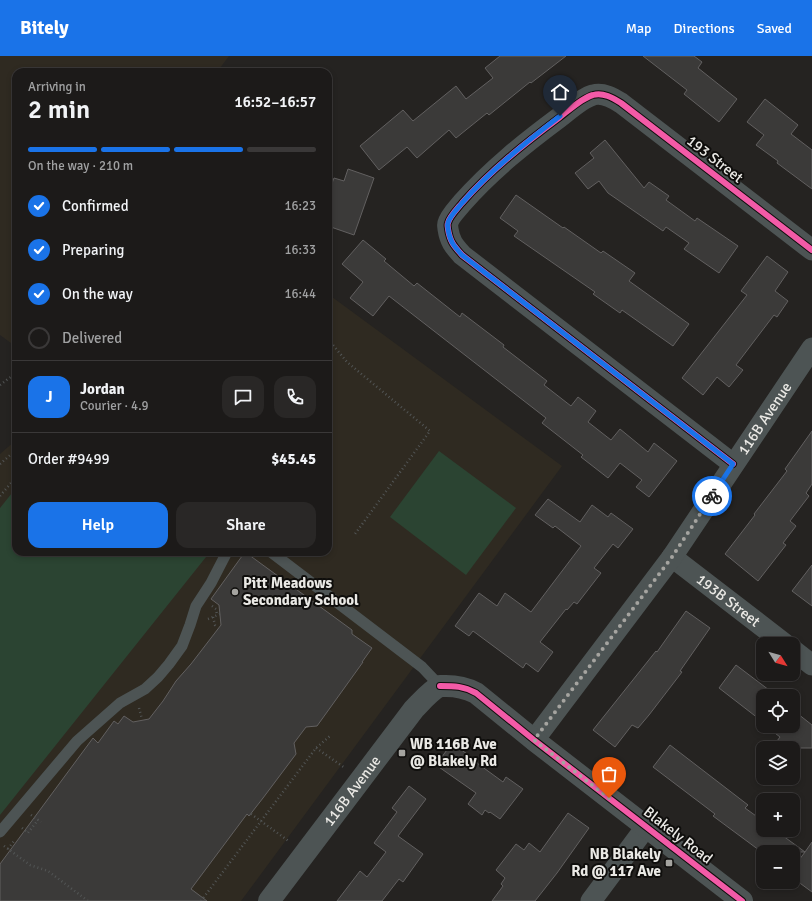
<!DOCTYPE html>
<html lang="en">
<head>
<meta charset="utf-8">
<style>
	:root { --surface:#1c1a19; --page:#292726; --text:#f1f3f6; --muted:#a0a1a2; --line:#3a3838; --accent:#1a73e8 }
	body { margin:0; font-family:Signika,sans-serif; background:var(--page); color:var(--text); height:100vh; display:flex; flex-direction:column; font-size:15px; white-space:nowrap }
	* { box-sizing:border-box; margin:0 }
	p { font-size:13px; color:var(--muted) }
	.icon { flex:none; width:22px; height:22px; fill:none; stroke:currentColor; stroke-width:2; stroke-linecap:round; stroke-linejoin:round }
	.map { position:relative; flex:1; overflow:hidden }
	.drawer { position:absolute; left:12px; top:12px; width:320px; height:488px; display:flex; flex-direction:column; background:var(--surface); border-radius:12px; box-shadow:0 2px 6px #0003,0 0 0 1px var(--line) }
	.drawer>* { flex:none }
	.needle { width:26px; rotate:127deg }
	.controls { position:absolute; left:756px; top:581px; display:grid; gap:8px }
	.controls a { display:grid; place-items:center; width:44px; height:44px; border-radius:8px; background:var(--surface); box-shadow:0 2px 6px #0003,0 0 0 1px var(--line); font-size:20px }
	.pin { position:absolute; display:grid; place-items:center; width:34px; height:34px; color:#fff; margin:-41px -17px; border-radius:50% 50% 50% 0; rotate:-45deg; box-shadow:0 0 4px #0007 }
	.pin .icon { rotate:45deg }
	.courier { position:absolute; display:grid; place-items:center; width:40px; height:40px; margin:-20px; border:3px solid #1a73e8; border-radius:50%; background:#fff; color:#222; box-shadow:0 1px 5px #0007 }
	.headline em { font-style:normal; font-weight:600 }
	.headline div { display:flex; flex-direction:column-reverse }
	.headline { display:flex; align-items:center; justify-content:space-between; height:68px; padding:0 16px }
	h1 { font-size:26px; font-weight:600; line-height:30px }
	.bar { display:grid; grid-template-columns:repeat(4,1fr); gap:6px 4px; align-content:center; height:48px; padding:0 16px }
	.bar i { height:5px; border-radius:3px; background:var(--line) }
	.bar .selected { background:var(--accent) }
	.bar p { grid-column:span 4 }
	.line { display:flex; align-items:center; gap:10px; padding:0 16px; border-top:1px solid var(--line) }
	.line div { flex:1 }
	.round { display:grid; place-items:center; flex:none; width:42px; height:42px; border-radius:12px; background:var(--page) }
	ol { padding:0 16px; list-style:none }
	li { display:flex; align-items:center; gap:12px; height:44px }
	li p { margin-inline-start:auto }
	li .icon { padding:4px; border-radius:50%; background:var(--accent); color:#fff; stroke-width:4 }
	li:last-child { color:var(--muted) }
	li i { width:22px; height:22px; border:2px solid var(--line); border-radius:50% }
	.cta { display:flex; gap:8px; margin-top:auto; padding:8px 16px }
	.cta a { flex:1; height:46px; border-radius:12px; background:var(--accent); color:#fff; font-size:16px; font-weight:600; line-height:46px; text-align:center }
	.cta a+a { background:var(--page); color:var(--text) }
	header { display:flex; align-items:center; gap:24px; box-sizing:border-box; height:56px; padding:0 20px; background:var(--accent); color:#fff }
	header strong { font-size:19px }
	nav { display:flex; gap:22px; margin-inline-start:auto; font-size:14px }
	.map>svg:first-child { display:block }
	.built { fill:#2f2a21 }
	.green { fill:#2b4432 }
	.building { fill:#3b3a39; stroke:#626060 }
	.lines { fill:none; stroke-linecap:round; stroke-linejoin:round }
	.path { stroke:#525555; stroke-width:2.5; stroke-dasharray:1 3; stroke-linecap:butt }
	.service { stroke:#4d5454; stroke-width:11 }
	.minor { stroke:#4d5454; stroke-width:21 }
	.tertiary { stroke:#4d5454; stroke-width:22 }
	.cycleway-casing { stroke:#0f0e0c; stroke-width:8 }
	.cycleway { stroke:#f35aa7; stroke-width:6 }
	.done { stroke:#a5a4a0; stroke-width:4; stroke-dasharray:0 7.2 }
	.route { stroke:#1a73e8; stroke-width:5 }
	.poi-dot { fill:#a5a4a0; stroke:#0f0e0c; stroke-width:1.5 }
	.labels { text-anchor:middle; dominant-baseline:central; stroke-width:4; stroke-linejoin:round; paint-order:stroke }
	.street-label { font-size:15px; fill:#eae9e5; stroke:#0f0e0c }
	.poi-label { font-size:15px; font-weight:bold; fill:#eae9e5; stroke:#0f0e0c; text-anchor:start }
</style>
</head>
<body>
<header>
<strong>Bitely</strong>
<nav><a>Map</a><a>Directions</a><a>Saved</a></nav>
</header>
<div class="map">
<svg width="812" height="845" viewBox="0 0 812 845">
	<rect width="100%" height="100%" fill="#252321"/>
	<!-- built -->
	<g class="built">
		<path d="M0,0h229l-12,16h-201v265l-5,6 -11,-8z"/>
		<path d="M328,238l234,172 -321,435h-241v-447l16,-14v112h312z"/>
	</g>
	<!-- green -->
	<g class="green">
		<path d="M439,395l77,57 -50,67 -76,-58z"/>
		<path d="M16,432v64h194l-210,263v-307z"/>
	</g>
	<!-- building -->
	<g class="building">
		<path d="M500,0h66l-35,27 -1,-1 -41,33 -2,-2 -31,25 -7,-8 -32,28 -10,-11 -28,23 -19,-24 43,-36 10,11 43,-35 10,13 27,-21 -8,-10z"/>
		<path d="M643,0h51l8,6 -4,6 39,31 -18,23 -35,-28 3,-4z"/>
		<path d="M765,43l33,26 -7,9 21,16v39l-35,-26 1,-2 -22,-16 8,-10 -17,-13z"/>
		<path d="M605,84l39,48 5,-6 20,14 -3,4 29,21 2,-3 41,28 -19,27 -35,-24 5,-6 -23,-16 -3,4 -55,-38 -9,-12 -11,8 -13,-16 19,-15 -4,-5z"/>
		<path d="M348,113l26,9 -20,57 -26,-9v-32l6,-16 10,3z"/>
		<path d="M516,139l47,33 1,-1 37,26 2,-2 32,22 -6,8 60,43 -16,22 -51,-36 -2,3 -27,-19 2,-2 -81,-56 4,-5 -18,-13z"/>
		<path d="M363,184l23,19 -2,2 30,25 3,-3 43,34 2,-4 42,32 -1,2 44,34 -3,4 27,21 7,-9 18,14 -8,11 23,18 9,-11 28,23 6,-9 23,18 -28,36 -13,-10 6,-7 -22,-17 -12,15 -27,-21 2,-2 -41,-32 4,-5 -103,-80 -54,-42 -16,20 -23,-18 13,-16 -21,-18z"/>
		<path d="M767,200l21,16 -13,19 13,10 -11,16 -3,-2 -38,50 7,5 -14,17 -12,-10 -14,18 -21,-17 65,-83 -6,-4z"/>
		<path d="M812,375v53l-6,9 3,3 -19,25 6,5 -13,17 3,2 -28,36 -33,-27 30,-39 -1,-1 33,-43 -2,-2z"/>
		<path d="M548,443l32,23 12,-17 16,12 3,-4 22,16 -15,19 -5,-4 -19,24 7,5 -24,31 -3,-2 -7,8 -1,-1 -26,33 13,10 -15,20 -12,-9 -3,5 -50,-37 -4,5 -14,-10 24,-33 18,13 8,-13 26,19 50,-66 -26,-20 -2,2 -18,-13z"/>
		<path d="M245,496l107,78v4l20,14 -10,14h1l-46,64 -11,1 -12,16 2,11 -33,44 -14,18 -2,-2 -56,75 16,12h-207v-37l93,-126 5,5 16,-22 4,3 6,-8 9,6 16,-3 14,-18 13,-20 15,-17 30,-39 -2,-20 -8,-6z"/>
		<path d="M812,509v41l-20,-15z"/>
		<path d="M686,555l24,17 -30,43 2,1 -33,43 -11,13 -6,-3 -17,22 -22,-17 63,-79 1,1z"/>
		<path d="M736,609l33,25v6h-6v26l-44,-34z"/>
		<path d="M793,654l19,15v23h-26l-9,-7 3,-4 -14,-11h27z"/>
		<path d="M452,687l26,19 -1,1 26,19 3,-5 17,12 -23,30 -10,-7 -1,1 -4,-3 -3,5 -14,-11 8,-11 -40,-28z"/>
		<path d="M670,689l78,60 -3,3 18,13v9h12l30,22 7,-10v50l-19,-14v-10l12,-16h-33l-9,-7v8l-50,-37 2,-2 -62,-47z"/>
		<path d="M409,730l17,13 -28,37 25,18 -20,28 -4,-3 -17,22h-45l23,-30 7,6 19,-25 -12,-9 23,-31 -5,-4z"/>
		<path d="M568,757l21,15 -32,45 -22,28h-43l11,-15 -2,-2 4,-6 -9,-8 20,-26 8,6 5,-7 11,9z"/>
	</g>
	<g class="lines">
		<!-- path -->
		<g class="path">
			<path d="M328,283l19,23 83,69 -75,103"/>
			<path d="M0,329l16,-12"/>
			<path d="M0,408l16,-14"/>
			<path d="M0,440l16,-19"/>
			<path d="M212,550l4,3 1,6"/>
			<path d="M213,561l2,8 3,2"/>
			<path d="M208,563l12,-5"/>
			<path d="M139,652l3,11"/>
			<path d="M316,692l29,20"/>
			<path d="M251,758l39,28"/>
			<path d="M31,759l10,7"/>
			<path d="M22,772l6,5 10,-13"/>
			<path d="M4,790l26,19 18,6 40,30"/>
			<path d="M8,793l6,-8"/>
			<path d="M201,845l115,-153 14,-12"/>
		</g>
		<!-- service -->
		<g class="service">
			<path d="M271,496l151,115 18,19"/>
			<path d="M0,776l77,-91 43,-38 25,-14 13,-12 11,-13 13,-18 8,-21 6,-19 15,-23 16,-31"/>
		</g>
		<!-- minor -->
		<g class="minor">
			<path d="M733,408l-271,-209c-8,-9 -12,-13 -14,-26 0,-2 -1,-4 0,-6 1,-6 10,-15 14,-20 29,-33 63,-60 98,-86 9,-7 22,-19 33,-22 10,-3 20,3 28,8l191,147"/>
			<path id="s1" d="M672,501l113,87"/>
			<path d="M793,594l19,15"/>
			<path id="s2" d="M534,684l138,-183 140,-209"/>
			<path d="M591,845l55,-74"/>
		</g>
		<!-- tertiary -->
		<path class="tertiary" id="s3" d="M269,845l145,-192c7,-7 17,-19 26,-23 1,0 5,0 6,0 12,0 20,2 30,7l58,47 208,161"/>
		<!-- cycleway casing -->
		<g class="cycleway-casing">
			<g id="cycleway">
				<path d="M733,408l-271,-209c-8,-9 -12,-13 -14,-26 0,-2 -1,-4 0,-6 1,-6 10,-15 14,-20 29,-33 63,-60 98,-86 9,-7 22,-19 33,-22 10,-3 20,3 28,8l191,147"/>
				<path d="M440,630c15,0 23,0 36,7l58,47 208,161"/>
			</g>
		</g>
		<!-- cycleway -->
		<use href="#cycleway" class="cycleway"/>
	</g>
	<g class="lines">
		<!-- done -->
		<path class="done" d="M609,742l-75,-58 138,-183 40,-61"/>
		<!-- route -->
		<path class="route" d="M560,60c-35,27 -69,54 -98,87 -4,5 -13,14 -14,20 -1,2 0,4 0,6 2,13 6,17 14,26l271,209 -21,32"/>
	</g>
	<!-- markers -->
	<g class="poi-dot">
		<circle cx="235" cy="536" r="4"/>
		<rect x="398" y="693" width="8" height="8" rx="2"/>
		<rect x="665" y="803" width="8" height="8" rx="2"/>
	</g>
	<g class="labels">
		<!-- street labels -->
		<g class="street-label">
			<text transform="translate(715 103) rotate(38)">193 Street</text>
			<text stroke="none"><textPath href="#s2" startOffset="396">116B Avenue</textPath></text>
			<text stroke="none"><textPath href="#s1" startOffset="71">193B Street</textPath></text>
			<text stroke="none"><textPath href="#s3" startOffset="138">116B Avenue</textPath></text>
			<text transform="translate(678 779) rotate(38)">Blakely Road</text>
		</g>
		<!-- poi labels -->
		<g class="poi-label">
			<text x="243" y="527">Pitt Meadows<tspan x="243" dy="17">Secondary School</tspan></text>
			<text x="410" y="688">WB 116B Ave<tspan x="410" dy="17">@ Blakely Rd</tspan></text>
			<text x="661" y="798" text-anchor="end">NB Blakely<tspan x="661" dy="17">Rd @ 117 Ave</tspan></text>
		</g>
	</g>
</svg>
<div class="controls">
<a><svg class="needle" viewBox="-14 -14 28 28"><path d="M0-13l5 13h-10z" fill="#e53935"/><path d="M0 13l5-13h-10z" fill="#a0a1a2"/></svg></a>
<a><svg class="icon" aria-label="locate" viewBox="0 0 24 24"><circle cx="12" cy="12" r="6"/><path d="M12 2v4M12 18v4M2 12h4M18 12h4"/></svg></a>
<a><svg class="icon" aria-label="layers" viewBox="0 0 24 24"><path d="M12 4l9 5-9 5-9-5zM3 14l9 5 9-5"/></svg></a>
<a>+</a>
<a>−</a>
</div>
<div class="pin" style="left:609px;top:742px;background:#ea580c"><svg class="icon" aria-label="bag" viewBox="0 0 24 24"><path d="M5 8h14l-1 12H6zM9 8a3 3 0 0 1 6 0"/></svg></div>
<div class="pin" style="left:560px;top:60px;background:#1f2937"><svg class="icon" aria-label="home" viewBox="0 0 24 24"><path d="M3 11l9-7 9 7M6 9v11h12V9"/></svg></div>
<div class="courier" style="left:712px;top:440px"><svg class="icon" aria-label="bike" viewBox="0 0 24 24"><circle cx="6" cy="16" r="4"/><circle cx="18" cy="16" r="4"/><path d="M6 16l4-8h5l3 8M10 8l3 8H6M13 5h3"/></svg></div>
<section class="drawer">
<div class="headline"><div><h1>2 min</h1><p>Arriving in</p></div><em>16:52–16:57</em></div>
<div class="bar"><i class="selected"></i><i class="selected"></i><i class="selected"></i><i></i><p>On the way · 210 m</p></div>
<ol>
<li><svg class="icon" aria-label="check" viewBox="0 0 24 24"><path d="M5 12l5 5 9-10"/></svg>Confirmed<p>16:23</p></li>
<li><svg class="icon" aria-label="check" viewBox="0 0 24 24"><path d="M5 12l5 5 9-10"/></svg>Preparing<p>16:33</p></li>
<li><svg class="icon" aria-label="check" viewBox="0 0 24 24"><path d="M5 12l5 5 9-10"/></svg>On the way<p>16:44</p></li>
<li><i></i>Delivered</li>
</ol>
<div class="line" style="height:72px"><b class="round" style="background:var(--accent);color:#fff">J</b><div><b>Jordan</b><p>Courier · 4.9</p></div><a class="round"><svg class="icon" aria-label="chat" viewBox="0 0 24 24"><path d="M4 5h16v11H9l-5 4z"/></svg></a><a class="round"><svg class="icon" aria-label="phone" viewBox="0 0 24 24"><path d="M5 4h4l2 5-3 2q2 4 5 5l2-3 5 2v4C11 20 4 13 5 4z"/></svg></a></div>
<div class="line" style="height:52px"><div>Order #9499</div><b>$45.45</b></div>
<div class="cta"><a>Help</a><a>Share</a></div>
</section>
</div>
</body>
</html>
